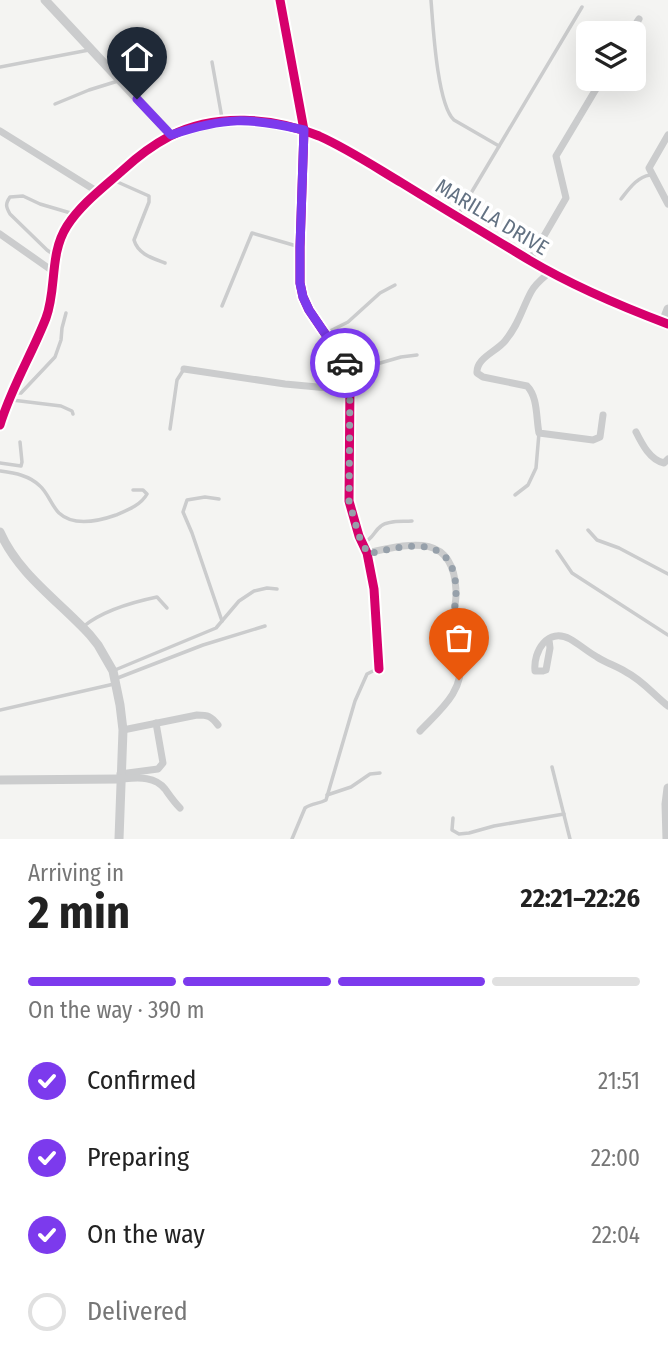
<!DOCTYPE html>
<html lang="en">
<head>
<meta charset="utf-8">
<style>
	:root { --surface:#fff; --page:#f6f6f6; --text:#222; --muted:#767676; --line:#e0e0e0; --accent:#7c3aed }
	body { margin:0; font-family:"Fira Sans Condensed",sans-serif; background:var(--page); color:var(--text); height:100vh; display:flex; flex-direction:column; font-size:26px; white-space:nowrap }
	* { box-sizing:border-box; margin:0 }
	p { font-size:23px; color:var(--muted) }
	.icon { flex:none; width:38px; height:38px; fill:none; stroke:currentColor; stroke-width:2; stroke-linecap:round; stroke-linejoin:round }
	.map { position:relative; height:839px; overflow:hidden }
	.drawer { display:flex; flex-direction:column; background:var(--surface); flex:1 }
	.drawer>* { flex:none }
	.buttons { position:absolute; left:576px; top:21px; display:grid; gap:14px }
	.buttons a { display:grid; place-items:center; width:70px; height:70px; border-radius:10px; background:var(--surface); box-shadow:0 7px 28px #0002; font-size:35px }
	.pin { position:absolute; display:grid; place-items:center; width:60px; height:60px; color:#fff; margin:-72px -30px; border-radius:50% 50% 50% 0; rotate:-45deg; box-shadow:0 0 7px #0007 }
	.pin .icon { rotate:45deg }
	.courier { position:absolute; display:grid; place-items:center; width:70px; height:70px; margin:-35px; border:5px solid #7c3aed; border-radius:50%; background:#fff; color:#222; box-shadow:0 2px 9px #0007 }
	.summary em { font-style:normal; font-weight:700 }
	.summary div { display:flex; flex-direction:column-reverse }
	.summary { display:flex; align-items:center; justify-content:space-between; height:119px; padding:0 28px }
	h1 { font-size:46px; font-weight:700; line-height:52px }
	.bar { display:grid; grid-template-columns:repeat(4,1fr); gap:10px 7px; align-content:center; height:84px; padding:0 28px }
	.bar i { height:9px; border-radius:5px; background:var(--line) }
	.bar .current { background:var(--accent) }
	.bar p { grid-column:span 4 }
	ol { padding:0 28px; list-style:none }
	li { display:flex; align-items:center; gap:21px; height:77px }
	li p { margin-inline-start:auto }
	li .icon { padding:7px; border-radius:50%; background:var(--accent); color:#fff; stroke-width:4 }
	li:last-child { color:var(--muted) }
	li i { width:38px; height:38px; border:4px solid var(--line); border-radius:50% }
	.map>svg:first-child { display:block }
	.lines { fill:none; stroke-linecap:round; stroke-linejoin:round }
	.service { stroke:#cbcccd; stroke-width:3.5 }
	.minor { stroke:#cbcccd; stroke-width:7 }
	.tertiary { stroke:#cbcccd; stroke-width:9 }
	.cycleway-casing { stroke:#fff; stroke-width:13 }
	.cycleway { stroke:#d6006c; stroke-width:9 }
	.done { stroke:#96a0aa; stroke-width:7; stroke-dasharray:0 12.6 }
	.route { stroke:#7c3aed; stroke-width:9 }
	.labels { text-anchor:middle; dominant-baseline:central; stroke-width:7; stroke-linejoin:round; paint-order:stroke }
	.street-label { font-size:21px; fill:#637283; stroke:#fff }
</style>
</head>
<body>
<div class="map">
<svg width="668" height="839" viewBox="0 0 668 839">
	<rect width="100%" height="100%" fill="#f4f4f2"/>
	<g class="lines">
		<!-- service -->
		<g class="service">
			<path d="M431,0c2,25 6,104 23,120l45,26"/>
			<path d="M212,62l10,56"/>
			<path d="M0,67l89,-17"/>
			<path d="M55,104l34,-14 29,-9"/>
			<path d="M113,180l36,16v6l-15,38c4,14 18,18 31,23"/>
			<path d="M621,199c8,-10 16,-22 29,-24"/>
			<path d="M458,215l124,-208"/>
			<path d="M54,255l-7,-5 -37,-36c-4,-7 -5,-10 0,-17l13,-1 17,8 34,10"/>
			<path d="M222,306l30,-73 48,14"/>
			<path d="M326,333l22,-11 32,-29 15,-8"/>
			<path d="M349,372l52,-15 16,-2"/>
			<path d="M15,393h6l34,-36 6,-17 1,-12 4,-15"/>
			<path d="M12,400l49,6 11,5 1,3"/>
			<path d="M170,429l7,-49 7,-11"/>
			<path d="M0,463l21,3 1,-4 -2,-20"/>
			<path d="M0,471c14,2 29,4 40,15 8,7 11,19 19,27 15,14 40,8 57,2 12,-5 25,-10 31,-21l-4,-4h-10"/>
			<path d="M515,495l13,-10 8,-17 3,-35"/>
			<path d="M219,499l-14,-2 -18,3 -4,12 9,21 30,88"/>
			<path d="M588,530l9,10 22,8 49,26"/>
			<path d="M363,543c11,-5 10,-11 18,-17 7,-6 22,-4 31,-5"/>
			<path d="M557,551l15,22 96,62"/>
			<path d="M84,626c20,-16 49,-24 73,-29l10,11"/>
			<path d="M115,670l101,-42 23,-27 15,-10 13,-3 10,1"/>
			<path d="M115,679l88,-34 62,-19"/>
			<path d="M0,710l114,-26"/>
			<path d="M552,767l18,72"/>
			<path d="M327,795l24,-8 19,-13 10,-1"/>
			<path d="M453,818l-1,12 7,4 10,-1 25,-7 70,-12"/>
			<path d="M292,839l13,-31c7,-5 14,-4 21,-8l29,-99 12,-27 10,-5"/>
		</g>
		<!-- minor -->
		<g class="minor">
			<path d="M630,33l9,-14"/>
			<path d="M304,130l-4,117v36l3,14 6,13 36,53 5,19 -1,119 10,35 8,17 7,36 5,80"/>
			<path d="M0,131l98,61"/>
			<path d="M668,135l-19,33 19,36"/>
			<path d="M0,234l54,38"/>
			<path d="M530,260l36,-62 -10,-42 46,-77"/>
			<path d="M550,272c-7,6 -15,12 -19,20 -10,19 -12,32 -26,49 -9,11 -29,17 -28,32l6,4 44,9c11,11 9,32 12,47l54,7 7,-3 3,-22"/>
			<path d="M184,369l101,15 65,6"/>
			<path d="M636,432c6,12 14,28 28,31l4,-4"/>
			<path d="M367,553c42,-9 86,-22 89,37 1,13 -4,25 -4,38 0,10 6,21 8,31 5,32 -20,51 -40,72"/>
			<path d="M549,640l1,8 -4,22 -3,1h-8c-2,-20 13,-44 35,-32 9,5 18,13 27,18 9,6 20,9 29,15 16,8 28,23 42,34"/>
			<path d="M123,730l74,-15c11,0 14,1 21,10"/>
			<path d="M120,774l38,-5 5,-6 -7,-40"/>
			<path d="M120,779c16,-1 34,-4 45,10 5,7 9,13 15,19"/>
		</g>
		<!-- tertiary -->
		<g class="tertiary">
			<path d="M45,0l126,135"/>
			<path d="M280,0l24,130"/>
			<path d="M663,322l5,-13"/>
			<path d="M0,425c11,-37 32,-71 46,-107 11,-29 3,-64 21,-92 14,-22 37,-39 56,-56 14,-13 30,-25 47,-34 45,-23 103,-19 149,0 29,13 56,31 83,47 42,26 84,51 127,77 44,26 91,46 139,64"/>
			<path d="M0,532c19,43 59,69 90,103l8,10 15,26 7,34 3,25 -4,109"/>
			<path d="M0,780l120,-1"/>
			<path d="M667,839l-1,-35 2,-16"/>
		</g>
		<!-- cycleway casing -->
		<g class="cycleway-casing">
			<g id="cycleway">
				<path d="M280,0l24,130 -4,117v36l3,14 6,13 36,53 5,19 -1,119 10,35 8,17 7,36 5,80"/>
				<path d="M0,425c11,-37 32,-71 46,-107 11,-29 3,-64 21,-92 14,-22 37,-39 56,-56 14,-13 30,-25 47,-34 45,-23 103,-19 149,0 29,13 56,31 83,47 42,26 84,51 127,77 44,26 91,46 139,64"/>
			</g>
		</g>
		<!-- cycleway -->
		<use href="#cycleway" class="cycleway"/>
	</g>
	<g class="lines">
		<!-- done -->
		<path class="done" d="M345,363l5,19 -1,119 10,35 9,18c41,-10 88,-21 88,39 0,11 -3,22 -4,33 -1,18 11,31 7,54"/>
		<!-- route -->
		<path class="route" d="M137,99l34,36c54,-18 78,-18 133,-5l-4,117v36l3,14 6,13 36,53"/>
	</g>
	<g class="labels">
		<!-- street labels -->
		<g class="street-label">
			<text transform="translate(492 217) rotate(31)">MARILLA DRIVE</text>
		</g>
	</g>
</svg>
<div class="buttons">
<a><svg class="icon" aria-label="layers" viewBox="0 0 24 24"><path d="M12 4l9 5-9 5-9-5zM3 14l9 5 9-5"/></svg></a>
</div>
<div class="pin" style="left:459px;top:680px;background:#ea580c"><svg class="icon" aria-label="bag" viewBox="0 0 24 24"><path d="M5 8h14l-1 12H6zM9 8a3 3 0 0 1 6 0"/></svg></div>
<div class="pin" style="left:137px;top:99px;background:#1f2937"><svg class="icon" aria-label="home" viewBox="0 0 24 24"><path d="M3 11l9-7 9 7M6 9v11h12V9"/></svg></div>
<div class="courier" style="left:345px;top:363px"><svg class="icon" aria-label="car" viewBox="0 0 24 24"><path d="M5 17H2v-5l4-1 3-4h7l3 4 3 1v5h-3M9 17h6M6 11h13"/><circle cx="7" cy="17" r="2"/><circle cx="17" cy="17" r="2"/></svg></div>
</div>
<section class="drawer">
<div class="summary"><div><h1>2 min</h1><p>Arriving in</p></div><em>22:21–22:26</em></div>
<div class="bar"><i class="current"></i><i class="current"></i><i class="current"></i><i></i><p>On the way · 390 m</p></div>
<ol>
<li><svg class="icon" aria-label="check" viewBox="0 0 24 24"><path d="M5 12l5 5 9-10"/></svg>Confirmed<p>21:51</p></li>
<li><svg class="icon" aria-label="check" viewBox="0 0 24 24"><path d="M5 12l5 5 9-10"/></svg>Preparing<p>22:00</p></li>
<li><svg class="icon" aria-label="check" viewBox="0 0 24 24"><path d="M5 12l5 5 9-10"/></svg>On the way<p>22:04</p></li>
<li><i></i>Delivered</li>
</ol>
</section>
</body>
</html>
